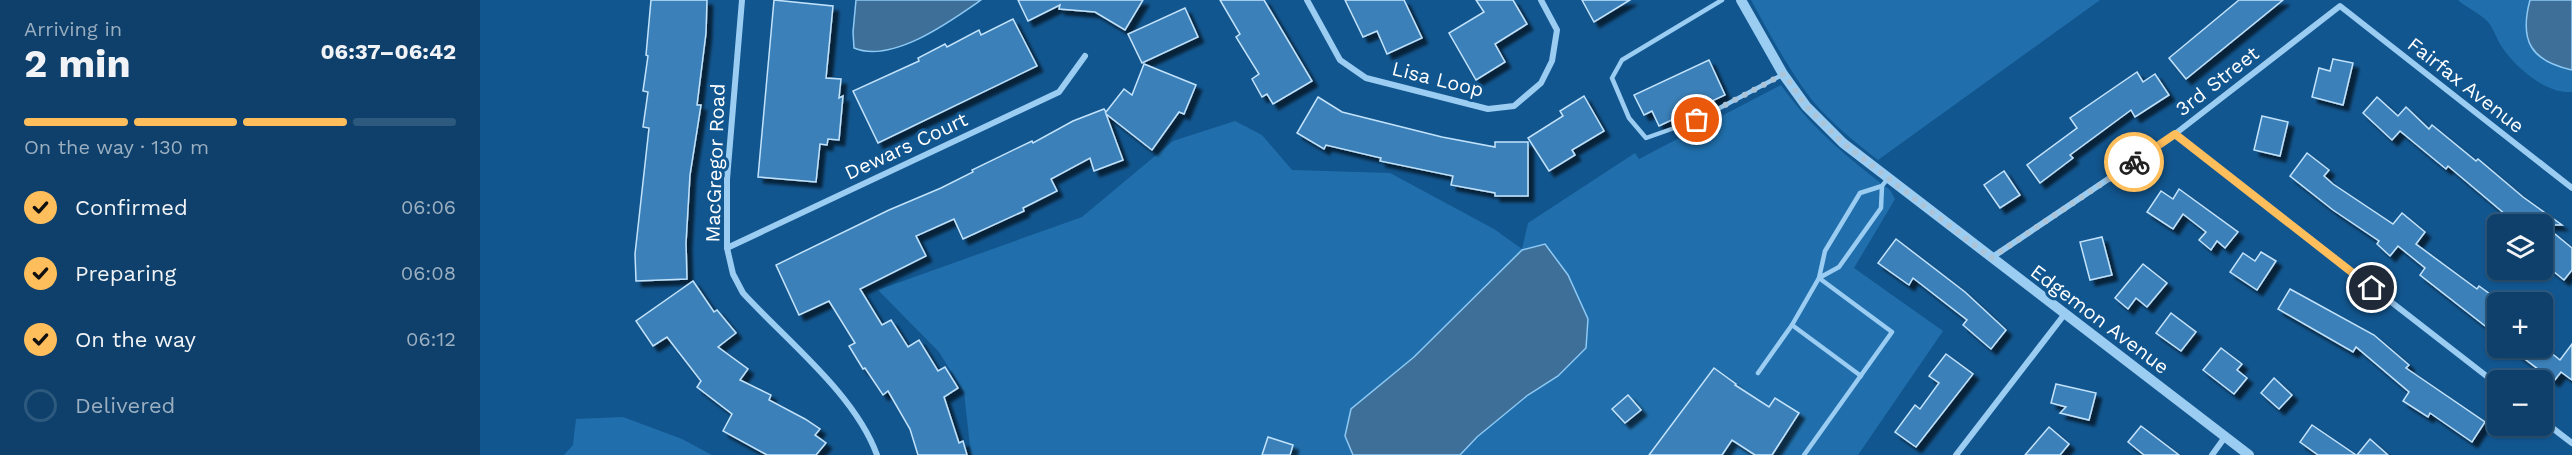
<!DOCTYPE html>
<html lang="en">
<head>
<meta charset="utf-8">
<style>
	:root { --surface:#0e406b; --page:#1c4b73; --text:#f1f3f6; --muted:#9bafc1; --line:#2e597e; --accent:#ffbe5c }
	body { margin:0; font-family:"Work Sans",sans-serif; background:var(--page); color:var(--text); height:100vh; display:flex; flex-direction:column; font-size:22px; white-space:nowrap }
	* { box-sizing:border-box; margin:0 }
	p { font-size:20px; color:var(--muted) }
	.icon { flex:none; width:33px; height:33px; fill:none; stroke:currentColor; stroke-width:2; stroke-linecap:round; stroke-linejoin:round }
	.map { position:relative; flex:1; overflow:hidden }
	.details { display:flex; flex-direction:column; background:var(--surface); width:480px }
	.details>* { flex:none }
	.buttons { position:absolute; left:2007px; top:214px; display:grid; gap:12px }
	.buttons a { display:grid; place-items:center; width:66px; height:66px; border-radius:9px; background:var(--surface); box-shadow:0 2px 4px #0004,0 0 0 2px var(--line); font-size:30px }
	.pin { position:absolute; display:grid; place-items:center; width:51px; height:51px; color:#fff; margin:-26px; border:3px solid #fff; border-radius:50%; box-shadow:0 2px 6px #0007 }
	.courier { position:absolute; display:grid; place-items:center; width:60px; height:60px; margin:-30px; border:4px solid #ffbe5c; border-radius:50%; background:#fff; color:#222; box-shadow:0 2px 8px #0007 }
	.head em { font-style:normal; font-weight:700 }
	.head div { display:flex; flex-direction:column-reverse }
	.head { display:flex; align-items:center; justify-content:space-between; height:102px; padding:0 24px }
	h1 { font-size:39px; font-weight:700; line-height:45px }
	.bar { display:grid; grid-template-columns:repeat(4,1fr); gap:9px 6px; align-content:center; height:72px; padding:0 24px }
	.bar i { height:8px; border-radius:4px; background:var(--line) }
	.bar .current { background:var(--accent) }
	.bar p { grid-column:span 4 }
	ol { padding:0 24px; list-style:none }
	li { display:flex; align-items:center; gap:18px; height:66px }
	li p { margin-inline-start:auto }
	li .icon { padding:6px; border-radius:50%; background:var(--accent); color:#111; stroke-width:4 }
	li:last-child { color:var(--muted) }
	li i { width:33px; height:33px; border:3px solid var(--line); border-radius:50% }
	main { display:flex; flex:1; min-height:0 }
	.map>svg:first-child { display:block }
	.green { fill:#206fac }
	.water { fill:#3d6f98; stroke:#8dc9f5; stroke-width:1.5 }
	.building { fill:#3a80b8; stroke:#c3e3fd; stroke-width:1.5; filter:url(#shadow) }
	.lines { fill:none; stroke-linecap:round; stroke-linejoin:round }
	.service { stroke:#9bccf2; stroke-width:4.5 }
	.minor { stroke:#9bccf2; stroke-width:6 }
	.tertiary { stroke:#9bccf2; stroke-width:10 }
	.done { stroke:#acc4d8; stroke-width:6; stroke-dasharray:0 10.8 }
	.route { stroke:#ffbe5c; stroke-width:8 }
	.labels { text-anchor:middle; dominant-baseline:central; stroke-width:6; stroke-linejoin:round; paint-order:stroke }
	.street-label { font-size:20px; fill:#fff; stroke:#12568f }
</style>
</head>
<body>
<main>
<section class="details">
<div class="head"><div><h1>2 min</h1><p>Arriving in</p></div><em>06:37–06:42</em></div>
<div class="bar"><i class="current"></i><i class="current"></i><i class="current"></i><i></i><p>On the way · 130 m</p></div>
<ol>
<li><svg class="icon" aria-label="check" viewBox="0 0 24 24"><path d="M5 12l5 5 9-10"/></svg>Confirmed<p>06:06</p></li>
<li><svg class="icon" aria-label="check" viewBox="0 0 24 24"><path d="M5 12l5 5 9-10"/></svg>Preparing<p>06:08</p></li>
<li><svg class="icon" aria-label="check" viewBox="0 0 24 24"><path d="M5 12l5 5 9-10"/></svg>On the way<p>06:12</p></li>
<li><i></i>Delivered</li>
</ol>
</section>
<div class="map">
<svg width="2092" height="455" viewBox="0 0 2092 455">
	<defs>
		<filter id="shadow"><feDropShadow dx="5.5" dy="5.5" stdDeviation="1.5" flood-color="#0009"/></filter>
	</defs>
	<rect width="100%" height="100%" fill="#12568f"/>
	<!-- green -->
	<g class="green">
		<path d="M1271,0h349l-222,160c-23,-18 -47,-37 -66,-60 -24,-31 -42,-66 -61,-100z"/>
		<path d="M1978,0h114v92c-26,2 -56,-24 -70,-45 -5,-7 -8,-18 -14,-25 -7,-8 -21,-14 -30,-22z"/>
		<path d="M1301,85c30,43 68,74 109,105l5,9 -41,69 89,63 -85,124h-398c29,-31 62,-56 98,-79l-36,-126 -108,107 -62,52 -1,44 2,2h-382l-7,-63 -25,-40 -61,-62 204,-73 91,-76 62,-20 27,14 30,35 98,3 104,56 28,20 6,-26 107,-70 4,6z"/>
		<path d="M143,417l59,22 30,16h-148l9,-10 3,-26z"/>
	</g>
	<!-- water -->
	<g class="water">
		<path d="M376,0h125c-30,21 -89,64 -127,48l-1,-16z"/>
		<path d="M2050,0h42v70c-41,-9 -53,-29 -42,-70z"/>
		<path d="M1065,244l23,31 20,44 -2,29 -28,28 -30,19 -51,42 -17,18h-107l-8,-19 6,-27 63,-52 108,-107z"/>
	</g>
	<!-- building -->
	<g class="building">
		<path d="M171,0h56l-1,33 -9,72h4l-11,70 -4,68 1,36 -51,2 -1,-27 14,-126 -6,-1 5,-35 -5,-1 5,-35 -2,-1z"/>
		<path d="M294,0l59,6 -7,72 15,1 -2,19 4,-2 -4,44 -11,-1 -1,6 -7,-1 -4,38 -58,-5z"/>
		<path d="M538,0h125l-18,30 -30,-18 -36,-3 1,-4 -32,16z"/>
		<path d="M740,0h44l48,81 -39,23 -6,-10 -5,3 -10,-18 7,-5 -23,-37 4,-3z"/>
		<path d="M865,0h59l18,38 -35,16 -10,-23 -14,6z"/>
		<path d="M996,0h37l14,24 -32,20 10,18 -29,18 -27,-47 35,-21z"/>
		<path d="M1102,0h48l-36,22z"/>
		<path d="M1759,0h44l-97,79 -17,-21z"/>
		<path d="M705,8l13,29 -56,26 -14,-29z"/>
		<path d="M533,19l24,47 -159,77 -25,-52 66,-30 -1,-3 27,-14 2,3 32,-17 2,5z"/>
		<path d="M1853,59l20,4 -10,42 -31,-8 7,-29 11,3z"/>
		<path d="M1229,60l16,35 -66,31 -7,-15 -8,4 -10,-20z"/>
		<path d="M664,64l52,21 -12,29 -5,-2 -27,38 -46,-36 17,46 -29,11 -4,-13 -39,21 6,12 -34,17 1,3 -61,28 -9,-20 -38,17 10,20 -66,33 22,36 9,-5 17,27 11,-7 19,31 7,-4 13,21 -14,9 15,46 4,-2 4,14h-49l-8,-26 -22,-38 -5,4 -18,-27 -2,1 -14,-23 6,-3 -26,-42 -30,14 -23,-50 113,-55 52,-22 32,-16 -1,-2 60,-29 1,2 40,-22 31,-12 2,3 18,-23 8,6z"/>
		<path d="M1657,72l6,10 12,-8 14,21 -34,22 -4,-7 -61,45 3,3 -33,25 -13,-18 50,-37 -7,-10z"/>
		<path d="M1104,96l20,35 -32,19 3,5 -26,16 -21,-33 35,-22 -3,-5z"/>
		<path d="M838,97l24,15 100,25 53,10v-5h33v54h-33v-3l-44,-8 2,-9 -73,-15 1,-3 -55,-13 -2,4 -27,-16z"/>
		<path d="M1897,97l21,19 8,-9 23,22 3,-4 44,36 2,-2 45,38 39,28h-18l28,23v22l-8,10 -22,-18v-37h-24l-70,-59 -2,3 -46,-38 -8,9 -29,-27z"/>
		<path d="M1782,116l26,6 -8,34 -26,-6z"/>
		<path d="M1827,153l22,17 -5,6 9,8 60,40 9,-11 23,19 -9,12 61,45 2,-3 19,14v36l-78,-61 5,-7 -27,-22 -8,10 -13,-12 2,-3 -46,-31 -43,-34z"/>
		<path d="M1524,171l16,24 -20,13 -16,-23z"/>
		<path d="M1699,189l59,43 -13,16 -8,-7 -6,9 -12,-10 7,-8 -23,-18 -10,15 -26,-17 14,-21 12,8z"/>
		<path d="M1622,237l10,38 -22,5 -10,-38z"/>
		<path d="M1416,239l69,53 41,38 -15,19 -28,-24 4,-5 -54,-42 -4,7 -31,-22z"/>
		<path d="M1781,252l15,9 -19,29 -27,-18 13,-19 12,8z"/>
		<path d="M1663,264l24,19 -20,24 -11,-9 -8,11 -13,-11z"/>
		<path d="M213,281l21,31 3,-2 19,23 -18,14 30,22 -8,11 31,15 -2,5 36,19 15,10 -5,6 11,8 -10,12h-49l-44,-24 9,-17 -35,-27 4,-6 -34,-44 -14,9 -17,-25z"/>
		<path d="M1810,289l84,46 35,30 -3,3 79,54 -13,20 -42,-29 -2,4 -25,-16 6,-9 -53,-45 -3,5 -75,-43z"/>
		<path d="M1691,313l25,19 -15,19 -25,-18z"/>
		<path d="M2092,344v36l-11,-8 -7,9 -44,-33h35l15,12z"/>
		<path d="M1741,348l21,16 -5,6 10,8 -13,16 -31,-24z"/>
		<path d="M1466,354l27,20 -57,73 -21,-15 20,-27 5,4 19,-26 -10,-7z"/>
		<path d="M1234,368l22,16 -1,1 34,22 6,-9 24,15 -27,42h-17l-23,-15 -10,15h-73z"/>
		<path d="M1794,378l18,17 -13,14 -18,-16z"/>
		<path d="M1576,384l40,9 -7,27 -29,-7 6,-6 -15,-4z"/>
		<path d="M1148,395l13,15 -16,13 -13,-14z"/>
		<path d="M1832,425l44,30h-38l-18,-13z"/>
		<path d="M1661,426l38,29h-35l-16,-13z"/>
		<path d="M1569,427l20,17 -9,11h-35z"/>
		<path d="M788,437l25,8 -3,10h-28z"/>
		<path d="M1890,439l18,16h-31z"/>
	</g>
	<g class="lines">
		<!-- service -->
		<g class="service">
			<path d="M1242,0l-100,60 -10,18 17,40 17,20 51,-18 85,-45"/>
			<path d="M1402,186l-22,7 -35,58 -6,27 20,-11 42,-59 1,-22 6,-8"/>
			<path d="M1312,325l69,51"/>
			<path d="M1278,373l34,-48 27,-47 73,54 -88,123"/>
		</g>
		<!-- minor -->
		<g class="minor">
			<path d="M262,0l-15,179v69l6,26 10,19c44,48 112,101 134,162"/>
			<path d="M827,0l33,60 26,18 122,31 26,-3 27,-23 11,-22 5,-31 -16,-30"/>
			<path d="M1695,134l323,251"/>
			<path d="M247,248l332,-156 26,-36"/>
			<path d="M1511,258l184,-124 165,-128 232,182"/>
			<path d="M2062,420l30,23"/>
			<path d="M1476,455l108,-140"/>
			<path d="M1732,455l13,-18"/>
		</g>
		<!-- tertiary -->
		<path class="tertiary" d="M1261,0l42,74 23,32 37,37 406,312"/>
	</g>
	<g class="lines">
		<!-- done -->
		<path class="done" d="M1217,120l87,-46 22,32 37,37 148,115 143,-96"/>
		<!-- route -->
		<path class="route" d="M1654,162l41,-28 197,154"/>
	</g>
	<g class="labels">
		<!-- street labels -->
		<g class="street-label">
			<text transform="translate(958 79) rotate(14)">Lisa Loop</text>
			<text transform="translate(1737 81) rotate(-38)">3rd Street</text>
			<text transform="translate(1986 85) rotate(38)">Fairfax Avenue</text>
			<text transform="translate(426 146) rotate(-25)">Dewars Court</text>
			<text transform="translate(235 163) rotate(-88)">MacGregor Road</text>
			<text transform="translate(1620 319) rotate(37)">Edgemon Avenue</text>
		</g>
	</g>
</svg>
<div class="buttons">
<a><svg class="icon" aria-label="layers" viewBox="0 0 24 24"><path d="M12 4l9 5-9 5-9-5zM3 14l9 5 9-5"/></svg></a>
<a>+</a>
<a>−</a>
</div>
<div class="pin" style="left:1217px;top:120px;background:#ea580c"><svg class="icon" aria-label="bag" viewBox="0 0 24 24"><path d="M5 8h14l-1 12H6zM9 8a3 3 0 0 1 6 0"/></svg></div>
<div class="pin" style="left:1892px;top:288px;background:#1f2937"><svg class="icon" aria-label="home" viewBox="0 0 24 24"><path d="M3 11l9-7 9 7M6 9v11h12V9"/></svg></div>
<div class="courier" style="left:1654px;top:162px"><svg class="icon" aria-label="bike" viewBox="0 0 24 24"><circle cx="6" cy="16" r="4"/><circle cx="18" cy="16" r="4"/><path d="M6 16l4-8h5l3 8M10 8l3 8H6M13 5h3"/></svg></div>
</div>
</main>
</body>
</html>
